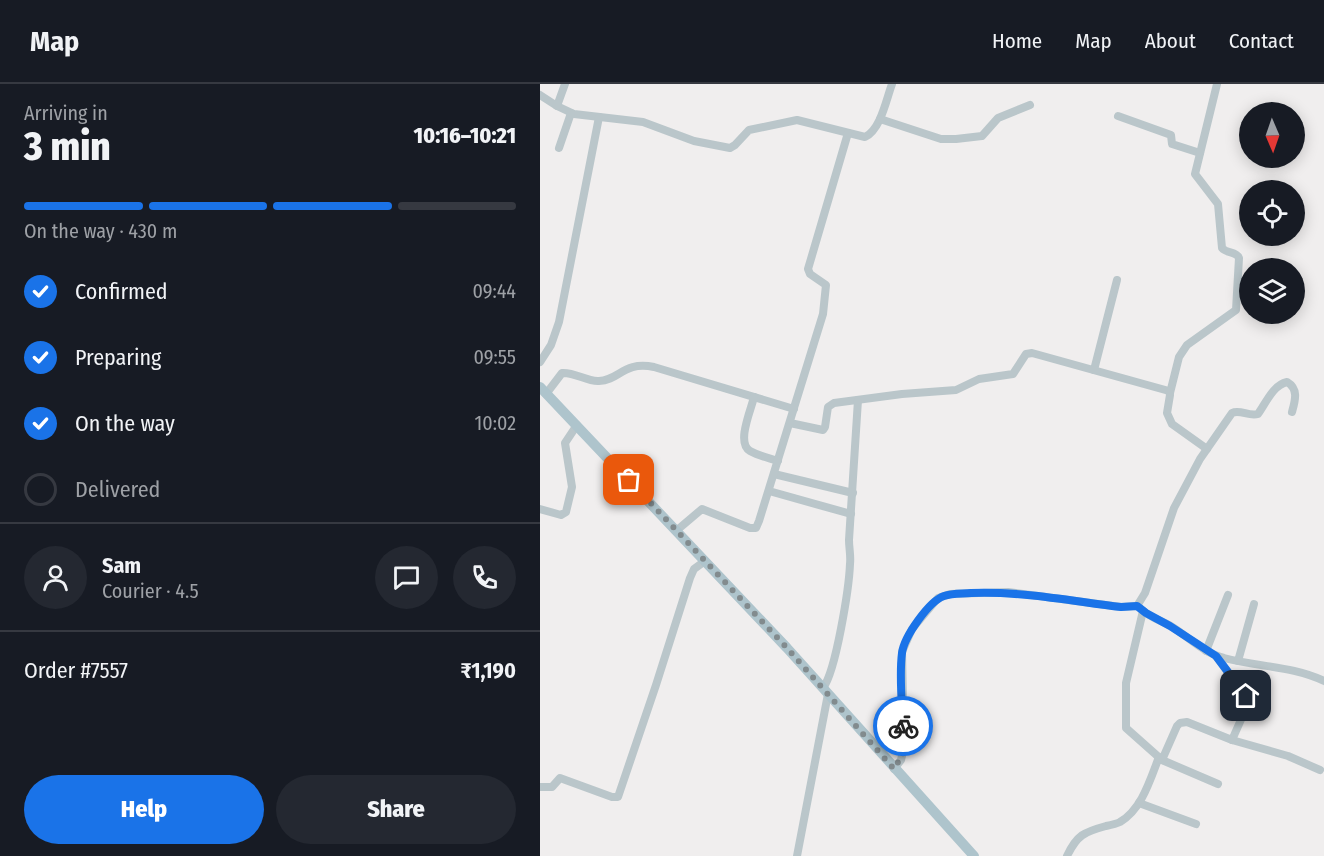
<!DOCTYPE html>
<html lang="en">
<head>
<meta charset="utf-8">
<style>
	:root { --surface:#171b24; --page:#242831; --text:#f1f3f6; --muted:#9ea1a6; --line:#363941; --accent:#1a73e8 }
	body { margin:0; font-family:"Fira Sans Condensed",sans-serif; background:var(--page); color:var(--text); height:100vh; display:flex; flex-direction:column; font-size:22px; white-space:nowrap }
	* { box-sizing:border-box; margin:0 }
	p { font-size:20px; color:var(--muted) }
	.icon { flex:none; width:33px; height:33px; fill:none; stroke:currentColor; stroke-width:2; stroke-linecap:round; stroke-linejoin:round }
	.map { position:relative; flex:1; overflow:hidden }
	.drawer { display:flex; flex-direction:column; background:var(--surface); width:540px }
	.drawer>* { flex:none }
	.needle { width:39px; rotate:178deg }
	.buttons { position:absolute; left:699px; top:18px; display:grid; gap:12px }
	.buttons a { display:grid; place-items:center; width:66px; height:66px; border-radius:50%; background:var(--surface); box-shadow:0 3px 15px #0003; font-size:30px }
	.pin { position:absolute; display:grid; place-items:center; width:51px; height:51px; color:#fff; margin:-26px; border-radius:12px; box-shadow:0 3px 9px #0006 }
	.courier { position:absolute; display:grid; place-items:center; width:60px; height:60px; margin:-30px; border:4px solid #1a73e8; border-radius:50%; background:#fff; color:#222; box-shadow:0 2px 8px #0007 }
	.head em { font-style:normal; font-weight:800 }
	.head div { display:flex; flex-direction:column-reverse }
	.head { display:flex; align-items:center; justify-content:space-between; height:102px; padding:0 24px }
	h1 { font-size:39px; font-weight:800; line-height:45px }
	.bar { display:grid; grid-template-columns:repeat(4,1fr); gap:9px 6px; align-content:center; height:72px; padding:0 24px }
	.bar i { height:8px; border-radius:4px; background:var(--line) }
	.bar .active { background:var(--accent) }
	.bar p { grid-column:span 4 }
	.line { display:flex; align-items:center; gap:15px; padding:0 24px; border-top:2px solid var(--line) }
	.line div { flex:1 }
	.round { display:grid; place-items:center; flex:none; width:63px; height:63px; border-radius:32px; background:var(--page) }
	ol { padding:0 24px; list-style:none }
	li { display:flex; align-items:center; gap:18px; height:66px }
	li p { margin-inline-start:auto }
	li .icon { padding:6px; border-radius:50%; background:var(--accent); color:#fff; stroke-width:4 }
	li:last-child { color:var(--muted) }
	li i { width:33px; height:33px; border:3px solid var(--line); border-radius:50% }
	.button { display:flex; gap:12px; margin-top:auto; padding:12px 24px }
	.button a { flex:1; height:69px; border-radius:36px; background:var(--accent); color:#fff; font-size:24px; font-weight:800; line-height:69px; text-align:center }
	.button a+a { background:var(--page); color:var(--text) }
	header { display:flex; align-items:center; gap:36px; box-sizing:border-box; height:84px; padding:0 30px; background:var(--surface); border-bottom:2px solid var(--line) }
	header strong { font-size:28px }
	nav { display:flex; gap:33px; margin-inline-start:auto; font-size:21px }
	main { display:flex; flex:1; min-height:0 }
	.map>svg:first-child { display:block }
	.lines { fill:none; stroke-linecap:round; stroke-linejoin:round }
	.minor { stroke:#bac6ca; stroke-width:8 }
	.major { stroke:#aec4cc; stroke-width:10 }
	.done { stroke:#828b8e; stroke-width:6; stroke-dasharray:0 10.8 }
	.route { stroke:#1a73e8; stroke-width:8 }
</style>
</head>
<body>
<header>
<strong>Map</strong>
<nav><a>Home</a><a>Map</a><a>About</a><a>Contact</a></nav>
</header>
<main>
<section class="drawer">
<div class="head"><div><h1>3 min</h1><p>Arriving in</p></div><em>10:16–10:21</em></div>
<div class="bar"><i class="active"></i><i class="active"></i><i class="active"></i><i></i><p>On the way · 430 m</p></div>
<ol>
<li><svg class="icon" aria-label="check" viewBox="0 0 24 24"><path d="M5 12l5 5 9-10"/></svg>Confirmed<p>09:44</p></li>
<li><svg class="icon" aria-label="check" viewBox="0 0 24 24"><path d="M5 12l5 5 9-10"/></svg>Preparing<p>09:55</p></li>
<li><svg class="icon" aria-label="check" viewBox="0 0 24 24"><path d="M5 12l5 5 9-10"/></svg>On the way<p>10:02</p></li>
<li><i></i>Delivered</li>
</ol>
<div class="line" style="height:108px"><a class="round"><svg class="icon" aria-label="person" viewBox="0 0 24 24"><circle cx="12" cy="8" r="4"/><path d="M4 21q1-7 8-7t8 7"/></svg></a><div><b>Sam</b><p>Courier · 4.5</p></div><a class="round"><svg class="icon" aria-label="chat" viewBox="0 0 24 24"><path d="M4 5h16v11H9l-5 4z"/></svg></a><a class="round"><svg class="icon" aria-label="phone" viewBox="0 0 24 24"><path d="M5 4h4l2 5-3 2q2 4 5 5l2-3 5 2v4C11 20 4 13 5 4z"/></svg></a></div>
<div class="line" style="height:78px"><div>Order #7557</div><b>₹1,190</b></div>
<div class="button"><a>Help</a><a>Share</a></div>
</section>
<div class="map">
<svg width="784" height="772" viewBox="0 0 784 772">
	<rect width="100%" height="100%" fill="#f0eeee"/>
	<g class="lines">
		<!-- minor -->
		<g class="minor">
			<path d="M0,11l17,11 17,8 69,8 51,19 36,7 5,-3 14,-15 48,-10 68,17c16,-8 21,-37 27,-53"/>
			<path d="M17,22l8,-22"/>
			<path d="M578,32l53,19 1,9 28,9"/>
			<path d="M340,35l61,20h15l26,-3 16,-18 32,-13"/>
			<path d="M19,64l12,-35"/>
			<path d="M0,278l11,-17 8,-23 40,-205"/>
			<path d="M554,286l23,-90"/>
			<path d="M630,309l9,-36 8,-12 49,-35 3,-52c-3,-7 -12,-4 -17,-10l-4,-44 -23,-30 22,-90"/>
			<path d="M6,310l16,-21c13,-1 25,9 37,8 21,-1 24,-20 55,-14l140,42"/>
			<path d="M214,313c-3,13 -18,46 -4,54 9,5 19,7 28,10"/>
			<path d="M250,339l33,7 2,-3 3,-20 6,-4 68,-9 54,-4 23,-11 34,-5 13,-20 6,-1 137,38 1,4 -3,18 5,11 35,25"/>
			<path d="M234,390l79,19"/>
			<path d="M229,407l82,23"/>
			<path d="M0,425l21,6 5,-3 6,-25 -7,-44 12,-18"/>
			<path d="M136,447l26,-22 48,19h6l3,-7 64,-207 3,-29 -16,-11 -2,-5 40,-136"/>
			<path d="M601,525c8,8 18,11 28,16 19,11 34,28 55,33 34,9 69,8 100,23"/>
			<path d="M603,527l-17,72v45l36,32 56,24"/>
			<path d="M666,567l22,-56"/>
			<path d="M676,572l32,44 -1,6 -15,34"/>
			<path d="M698,577l16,-57"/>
			<path d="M283,604c13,-17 26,-100 27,-124 1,-8 -1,-16 -1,-24l9,-140"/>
			<path d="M622,676l15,-34 3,-3 7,-1 45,18 56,16 32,14"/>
			<path d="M354,685l7,-9 3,-13 -2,-95 10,-23 26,-31 12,-4 58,-2 113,15 16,-1 8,-13 29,-85 26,-49 32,-46c8,-4 17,4 26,1 8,-11 15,-29 29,-32 12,7 8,19 5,30"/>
			<path d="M0,703h12l8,-9 52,19h6l38,-112 34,-107 4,-9 11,-8"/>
			<path d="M599,719l57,21"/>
			<path d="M257,772l31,-162"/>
			<path d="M527,772c10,-21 17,-24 39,-30 5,-1 10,-2 14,-4 22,-13 30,-42 39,-65"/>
		</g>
		<!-- major -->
		<path class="major" d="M0,303l247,261 187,208"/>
	</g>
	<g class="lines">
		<!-- done -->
		<path class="done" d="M89,396l158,168 107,121 9,-15v-28"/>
		<!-- route -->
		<path class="route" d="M363,642c-1,-24 -4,-50 -1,-73 2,-16 27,-52 42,-57 9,-3 19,-2 27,-3 51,-2 100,8 150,14l16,-1 9,7 24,13 46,30 30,40"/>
	</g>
</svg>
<div class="buttons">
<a><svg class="needle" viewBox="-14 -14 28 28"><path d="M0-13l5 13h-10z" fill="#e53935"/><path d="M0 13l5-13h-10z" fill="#9ea1a6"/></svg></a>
<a><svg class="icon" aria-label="locate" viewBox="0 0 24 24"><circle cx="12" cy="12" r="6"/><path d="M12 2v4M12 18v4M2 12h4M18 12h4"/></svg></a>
<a><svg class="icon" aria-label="layers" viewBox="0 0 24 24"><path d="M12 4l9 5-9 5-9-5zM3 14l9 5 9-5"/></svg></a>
</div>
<div class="pin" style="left:89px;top:396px;background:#ea580c"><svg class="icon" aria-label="bag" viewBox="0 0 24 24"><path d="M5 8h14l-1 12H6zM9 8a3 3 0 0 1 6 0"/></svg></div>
<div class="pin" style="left:706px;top:612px;background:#1f2937"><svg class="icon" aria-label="home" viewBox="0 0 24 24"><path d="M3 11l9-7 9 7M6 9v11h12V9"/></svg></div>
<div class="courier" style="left:363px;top:642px"><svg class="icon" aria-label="bike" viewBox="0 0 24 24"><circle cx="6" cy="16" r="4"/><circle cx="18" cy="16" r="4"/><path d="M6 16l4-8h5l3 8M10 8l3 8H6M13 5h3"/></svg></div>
</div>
</main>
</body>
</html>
